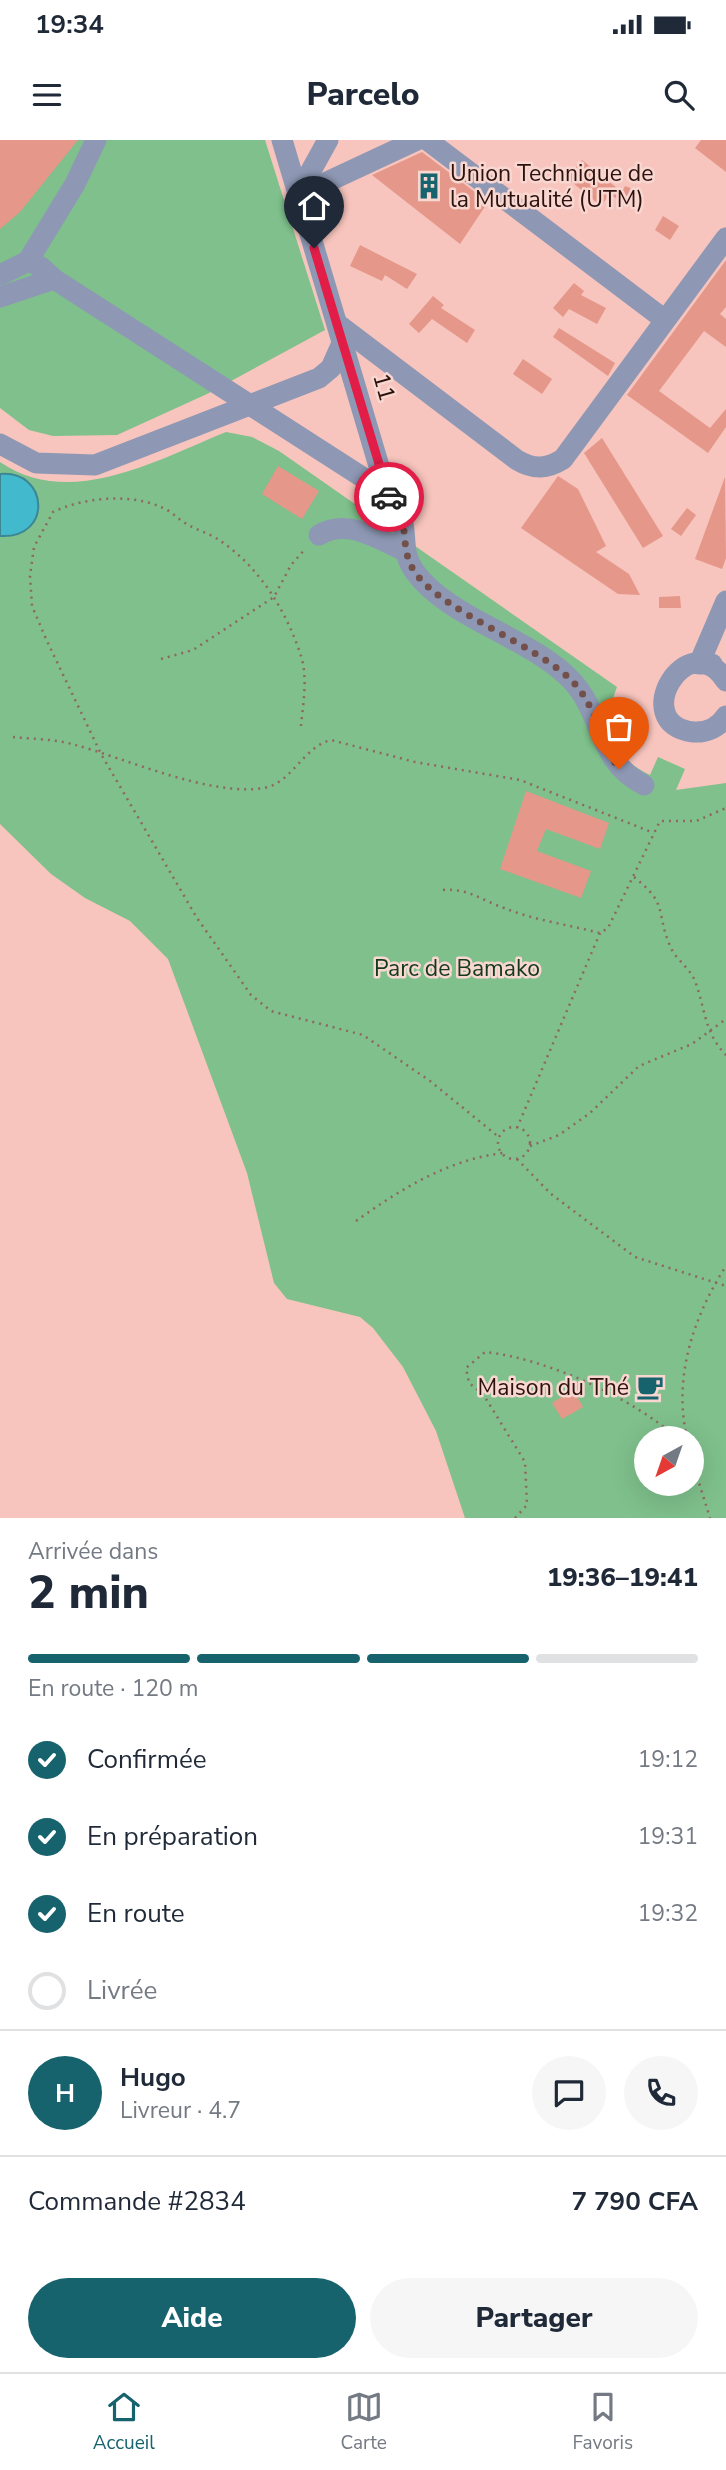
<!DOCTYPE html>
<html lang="fr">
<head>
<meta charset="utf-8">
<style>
	:root { --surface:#fff; --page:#f6f6f7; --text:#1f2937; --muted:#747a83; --line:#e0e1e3; --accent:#16626d }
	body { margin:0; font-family:"Nunito Sans",sans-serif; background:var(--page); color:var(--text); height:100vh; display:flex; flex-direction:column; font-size:26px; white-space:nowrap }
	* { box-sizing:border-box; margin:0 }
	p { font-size:23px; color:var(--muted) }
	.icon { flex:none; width:38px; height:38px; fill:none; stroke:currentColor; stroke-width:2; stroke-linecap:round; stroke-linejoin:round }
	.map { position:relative; height:1378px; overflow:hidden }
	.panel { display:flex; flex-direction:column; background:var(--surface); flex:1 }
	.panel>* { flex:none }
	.needle { width:46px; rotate:220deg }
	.controls { position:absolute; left:634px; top:1286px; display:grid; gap:14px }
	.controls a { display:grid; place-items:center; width:70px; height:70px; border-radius:50%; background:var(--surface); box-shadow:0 7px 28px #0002; font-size:35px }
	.pin { position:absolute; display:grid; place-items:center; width:60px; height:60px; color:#fff; margin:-72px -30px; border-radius:50% 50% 50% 0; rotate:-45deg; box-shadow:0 0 7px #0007 }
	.pin .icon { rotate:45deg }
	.courier { position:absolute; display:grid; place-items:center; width:70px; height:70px; margin:-35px; border:5px solid #e11d48; border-radius:50%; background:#fff; color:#222; box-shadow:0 2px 9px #0007 }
	.headline em { font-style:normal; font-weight:800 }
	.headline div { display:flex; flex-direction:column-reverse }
	.headline { display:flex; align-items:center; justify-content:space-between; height:119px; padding:0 28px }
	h1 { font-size:46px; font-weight:800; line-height:52px }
	.bar { display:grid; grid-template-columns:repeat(4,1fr); gap:10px 7px; align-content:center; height:84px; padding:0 28px }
	.bar i { height:9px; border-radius:5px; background:var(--line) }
	.bar .on { background:var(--accent) }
	.bar p { grid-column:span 4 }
	.line { display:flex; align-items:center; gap:18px; padding:0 28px; border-top:2px solid var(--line) }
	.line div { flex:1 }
	.round { display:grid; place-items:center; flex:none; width:74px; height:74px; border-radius:37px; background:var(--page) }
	ol { padding:0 28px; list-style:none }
	li { display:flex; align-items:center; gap:21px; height:77px }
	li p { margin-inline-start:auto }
	li .icon { padding:7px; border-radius:50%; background:var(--accent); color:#fff; stroke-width:4 }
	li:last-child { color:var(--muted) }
	li i { width:38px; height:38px; border:4px solid var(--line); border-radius:50% }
	.primary-button { display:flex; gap:14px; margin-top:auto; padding:14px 28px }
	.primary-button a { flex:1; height:80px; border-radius:42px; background:var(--accent); color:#fff; font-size:28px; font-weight:800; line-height:80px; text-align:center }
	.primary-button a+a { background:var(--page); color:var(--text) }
	.status { display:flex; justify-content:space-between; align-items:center; height:49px; padding:0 35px; background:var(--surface); direction:ltr }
	.status svg { height:19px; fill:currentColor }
	header { display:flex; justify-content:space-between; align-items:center; height:91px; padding:0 28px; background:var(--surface); font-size:32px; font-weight:800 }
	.tab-bar { display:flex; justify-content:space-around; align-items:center; height:98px; border-top:2px solid var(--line); background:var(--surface); font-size:19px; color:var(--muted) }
	.tab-bar a { display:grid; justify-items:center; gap:4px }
	.tab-bar .on { color:var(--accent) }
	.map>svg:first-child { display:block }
	.green { fill:#7fc08c; fill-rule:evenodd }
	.water { fill:#42b9cc; stroke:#3c8793; stroke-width:2 }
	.building { fill:#e5978a }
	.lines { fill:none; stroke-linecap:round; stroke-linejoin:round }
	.path { stroke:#8e6761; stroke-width:2.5; stroke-dasharray:2 5; stroke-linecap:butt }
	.minor { stroke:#8e98b4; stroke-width:21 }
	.done { stroke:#74504b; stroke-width:7; stroke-dasharray:0 12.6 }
	.route { stroke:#e11d48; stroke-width:9 }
	.labels { text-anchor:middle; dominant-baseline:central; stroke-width:5; stroke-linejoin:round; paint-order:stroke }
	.poi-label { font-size:23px; fill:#2d110d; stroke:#f9d7d1; text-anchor:start }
	.street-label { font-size:23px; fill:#2d110d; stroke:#f9d7d1 }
	.park-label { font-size:23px; fill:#143a1e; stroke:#f9d7d1 }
</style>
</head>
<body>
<div class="status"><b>19:34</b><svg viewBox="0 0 49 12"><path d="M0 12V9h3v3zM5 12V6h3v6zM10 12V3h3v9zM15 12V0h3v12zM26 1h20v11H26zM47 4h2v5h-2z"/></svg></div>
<header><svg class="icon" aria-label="menu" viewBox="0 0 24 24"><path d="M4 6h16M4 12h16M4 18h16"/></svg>Parcelo<svg class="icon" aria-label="search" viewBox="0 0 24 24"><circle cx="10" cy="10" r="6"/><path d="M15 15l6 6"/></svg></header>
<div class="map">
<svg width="726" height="1378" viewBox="0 0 726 1378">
	<rect width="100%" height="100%" fill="#f7c5bd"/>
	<!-- green -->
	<g class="green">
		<path d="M0,0h265l60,190 -118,64 -90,41 -64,1 -24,-6 -29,-22z"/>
		<path d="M226,292l26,5 27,14 338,236c-15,39 -7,69 33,88l8,-18 27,12 -9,21 50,-7v735h-261l-29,-87 -33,-64 -30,-39 -13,-11 -73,-18 -13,-16 -27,-110 -79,-214 -38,-38 -45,-23 -34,-24 -51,-50v-362c70,48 157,-2 226,-30zM646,1298h45v46h-45z"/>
	</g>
	<!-- water -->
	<path class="water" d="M0,334c48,-5 54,65 0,62z"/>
	<!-- building -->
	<g class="building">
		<path d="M0,0h78l-58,72 -20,17z"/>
		<path d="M701,0h25v32l-31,-24z"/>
		<path d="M422,12l66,50 -28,42 -88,-69z"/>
		<path d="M582,20l40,32 3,-6 11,4 -4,15 -23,-10 -8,11 -34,-28z"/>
		<path d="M663,76l16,10 -9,14 -15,-10z"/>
		<path d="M360,105l57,29 -10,15 -22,-14 -3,6 -32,-15z"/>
		<path d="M726,120v47l-6,7 6,5v28l-22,-16 -45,60 51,37 16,-19v18l-18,26 -81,-58z"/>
		<path d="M574,143l10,8 -3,4 25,13 -9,16 -28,-15 -6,8 -10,-9z"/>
		<path d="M433,156l11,9 -3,3 34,22 -8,13 -35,-24 -13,14 -10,-9z"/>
		<path d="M559,188l56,35 -7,13 -55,-39z"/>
		<path d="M523,219l29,20 -10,15 -29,-20z"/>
		<path d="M602,298l61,98 -20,12 -59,-95z"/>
		<path d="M278,326l41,25 -17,28 -40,-25z"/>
		<path d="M558,336l20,13 28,57 -10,6 33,22 11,21 -22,-1 -97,-66z"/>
		<path d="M725,337l1,81 -4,11 -27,-10z"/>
		<path d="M687,368l9,7 -15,21 -10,-7z"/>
		<path d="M680,456l1,12h-22v-11z"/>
		<path d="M526,651l83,32 -9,26 -54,-20 -9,22 54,20 -10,27 -81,-29z"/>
		<path d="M573,1250l10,17 -21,12 -10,-16z"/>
	</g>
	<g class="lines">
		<!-- path -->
		<g class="path">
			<path d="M161,519l32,-9 81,-53 17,-32 15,-17"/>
			<path d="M301,586c2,-22 7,-48 0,-70 -14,-44 -42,-90 -82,-116 -10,-7 -23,-10 -34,-17 -7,-4 -14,-12 -22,-15 -31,-15 -79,-11 -110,4l-19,35 -4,29 2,30 14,33 55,115 96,164 54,77 20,16 92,24 67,46 70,57"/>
			<path d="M13,597c19,2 40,2 59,7 53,14 138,53 192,44 28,-5 39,-41 67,-48l84,22 105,18 134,53"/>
			<path d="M634,737c35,28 21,33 36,69 5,13 20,22 25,35 10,26 9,52 31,74"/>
			<path d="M443,750c25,-2 38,10 61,18 30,12 65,17 96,25l8,-5 52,-107h36l30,-13"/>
			<circle cx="514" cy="1003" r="16"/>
			<path d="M517,988l83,-195"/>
			<path d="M530,1006l29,-11 31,-22 49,-47 53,-22 34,-25"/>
			<path d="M517,1019l34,35 84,63 91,29"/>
			<path d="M356,1081c45,-32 91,-61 147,-68"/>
			<path d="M687,1298c-14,-60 6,-121 39,-172"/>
			<path d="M691,1317l19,61"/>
			<path d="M515,1378l12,-13 -2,-43 -42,-68 -14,-11 -3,-15 19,-16c60,6 148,46 192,86"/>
		</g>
		<!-- minor -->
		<g class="minor">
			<path d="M282,0l105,353c4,7 11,15 14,23 7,19 -1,36 14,56 34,47 118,66 158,110 31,35 24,79 71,103"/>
			<path d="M427,0l238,180"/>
			<path d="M297,56l120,-56"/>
			<path d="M297,56l31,-56"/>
			<path d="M28,121l47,-77 21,-44"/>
			<path d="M0,135l28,-14 13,6 13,12 333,214"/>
			<path d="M0,157l54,-18"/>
			<path d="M339,185l178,135c17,10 30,9 46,-1l163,-221"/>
			<path d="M0,304l36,19 59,2 224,-87 12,-10 12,-27"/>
			<path d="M319,395c28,-17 57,3 84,15"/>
			<path d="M712,524h-13l27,-63"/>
			<path d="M726,541c-38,-59 -99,43 -33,51 14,1 26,-5 33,-16"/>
		</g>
	</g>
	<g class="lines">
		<!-- done -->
		<path class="done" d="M389,357c4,6 9,12 11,18 8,19 1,35 14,56 28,41 118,71 157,109 24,23 30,61 48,89"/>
		<!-- route -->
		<path class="route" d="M314,108l75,249"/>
	</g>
	<!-- icons -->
	<defs>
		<g id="building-bare" transform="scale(2.1)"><path d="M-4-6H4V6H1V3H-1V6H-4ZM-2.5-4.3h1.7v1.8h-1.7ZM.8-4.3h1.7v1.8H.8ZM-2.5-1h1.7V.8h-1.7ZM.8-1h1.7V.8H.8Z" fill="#16626d" stroke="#f9d7d1" stroke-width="2.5" paint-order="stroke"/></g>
		<g id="cafe-bare" transform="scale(2.1)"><path d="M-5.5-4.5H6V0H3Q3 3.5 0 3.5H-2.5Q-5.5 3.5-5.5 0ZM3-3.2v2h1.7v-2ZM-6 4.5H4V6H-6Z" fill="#16626d" stroke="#f9d7d1" stroke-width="2.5" paint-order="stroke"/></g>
	</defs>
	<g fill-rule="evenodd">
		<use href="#building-bare" x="429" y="46"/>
		<use href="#cafe-bare" x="650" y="1247"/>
	</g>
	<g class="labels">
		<!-- poi labels -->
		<g class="poi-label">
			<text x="450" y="33">Union Technique de<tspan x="450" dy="26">la Mutualité (UTM)</tspan></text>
			<text x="629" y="1247" text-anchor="end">Maison du Thé</text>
		</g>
		<!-- street labels -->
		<g class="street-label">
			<text transform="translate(384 247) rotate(74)">11</text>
		</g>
		<!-- park labels -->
		<g class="park-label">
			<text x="457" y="828">Parc de Bamako</text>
		</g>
	</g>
</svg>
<div class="controls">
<a><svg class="needle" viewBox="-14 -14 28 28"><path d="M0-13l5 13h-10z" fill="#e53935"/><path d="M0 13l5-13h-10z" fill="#747a83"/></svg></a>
</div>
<div class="pin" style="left:619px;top:629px;background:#ea580c"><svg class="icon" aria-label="bag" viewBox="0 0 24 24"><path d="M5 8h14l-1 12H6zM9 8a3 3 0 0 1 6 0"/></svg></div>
<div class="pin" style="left:314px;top:108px;background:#1f2937"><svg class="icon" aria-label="home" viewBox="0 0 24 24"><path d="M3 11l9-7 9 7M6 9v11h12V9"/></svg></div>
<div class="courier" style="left:389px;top:357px"><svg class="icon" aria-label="car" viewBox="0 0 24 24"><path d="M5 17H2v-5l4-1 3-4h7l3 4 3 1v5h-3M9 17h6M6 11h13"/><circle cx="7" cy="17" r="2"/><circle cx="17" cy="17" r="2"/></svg></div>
</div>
<section class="panel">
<div class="headline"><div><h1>2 min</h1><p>Arrivée dans</p></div><em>19:36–19:41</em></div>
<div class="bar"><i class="on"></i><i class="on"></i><i class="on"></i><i></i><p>En route · 120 m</p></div>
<ol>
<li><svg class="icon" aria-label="check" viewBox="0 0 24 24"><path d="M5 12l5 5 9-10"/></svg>Confirmée<p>19:12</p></li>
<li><svg class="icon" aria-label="check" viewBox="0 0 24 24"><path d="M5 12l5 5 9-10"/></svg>En préparation<p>19:31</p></li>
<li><svg class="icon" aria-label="check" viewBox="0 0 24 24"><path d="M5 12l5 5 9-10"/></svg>En route<p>19:32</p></li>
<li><i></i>Livrée</li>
</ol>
<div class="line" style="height:126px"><b class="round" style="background:var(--accent);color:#fff">H</b><div><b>Hugo</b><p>Livreur · 4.7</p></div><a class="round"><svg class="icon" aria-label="chat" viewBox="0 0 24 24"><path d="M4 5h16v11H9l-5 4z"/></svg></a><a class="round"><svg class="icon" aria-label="phone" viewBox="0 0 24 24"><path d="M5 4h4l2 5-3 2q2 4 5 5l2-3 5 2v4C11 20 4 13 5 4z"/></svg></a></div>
<div class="line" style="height:91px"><div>Commande #2834</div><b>7 790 CFA</b></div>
<div class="primary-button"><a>Aide</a><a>Partager</a></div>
</section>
<nav class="tab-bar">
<a class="on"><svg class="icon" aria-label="home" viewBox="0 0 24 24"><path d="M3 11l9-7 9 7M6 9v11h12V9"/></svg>Accueil</a>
<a><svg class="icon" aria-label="map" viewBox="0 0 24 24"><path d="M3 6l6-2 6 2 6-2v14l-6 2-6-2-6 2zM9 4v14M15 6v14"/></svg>Carte</a>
<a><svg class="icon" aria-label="saved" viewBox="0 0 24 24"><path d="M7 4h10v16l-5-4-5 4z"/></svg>Favoris</a>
</nav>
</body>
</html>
